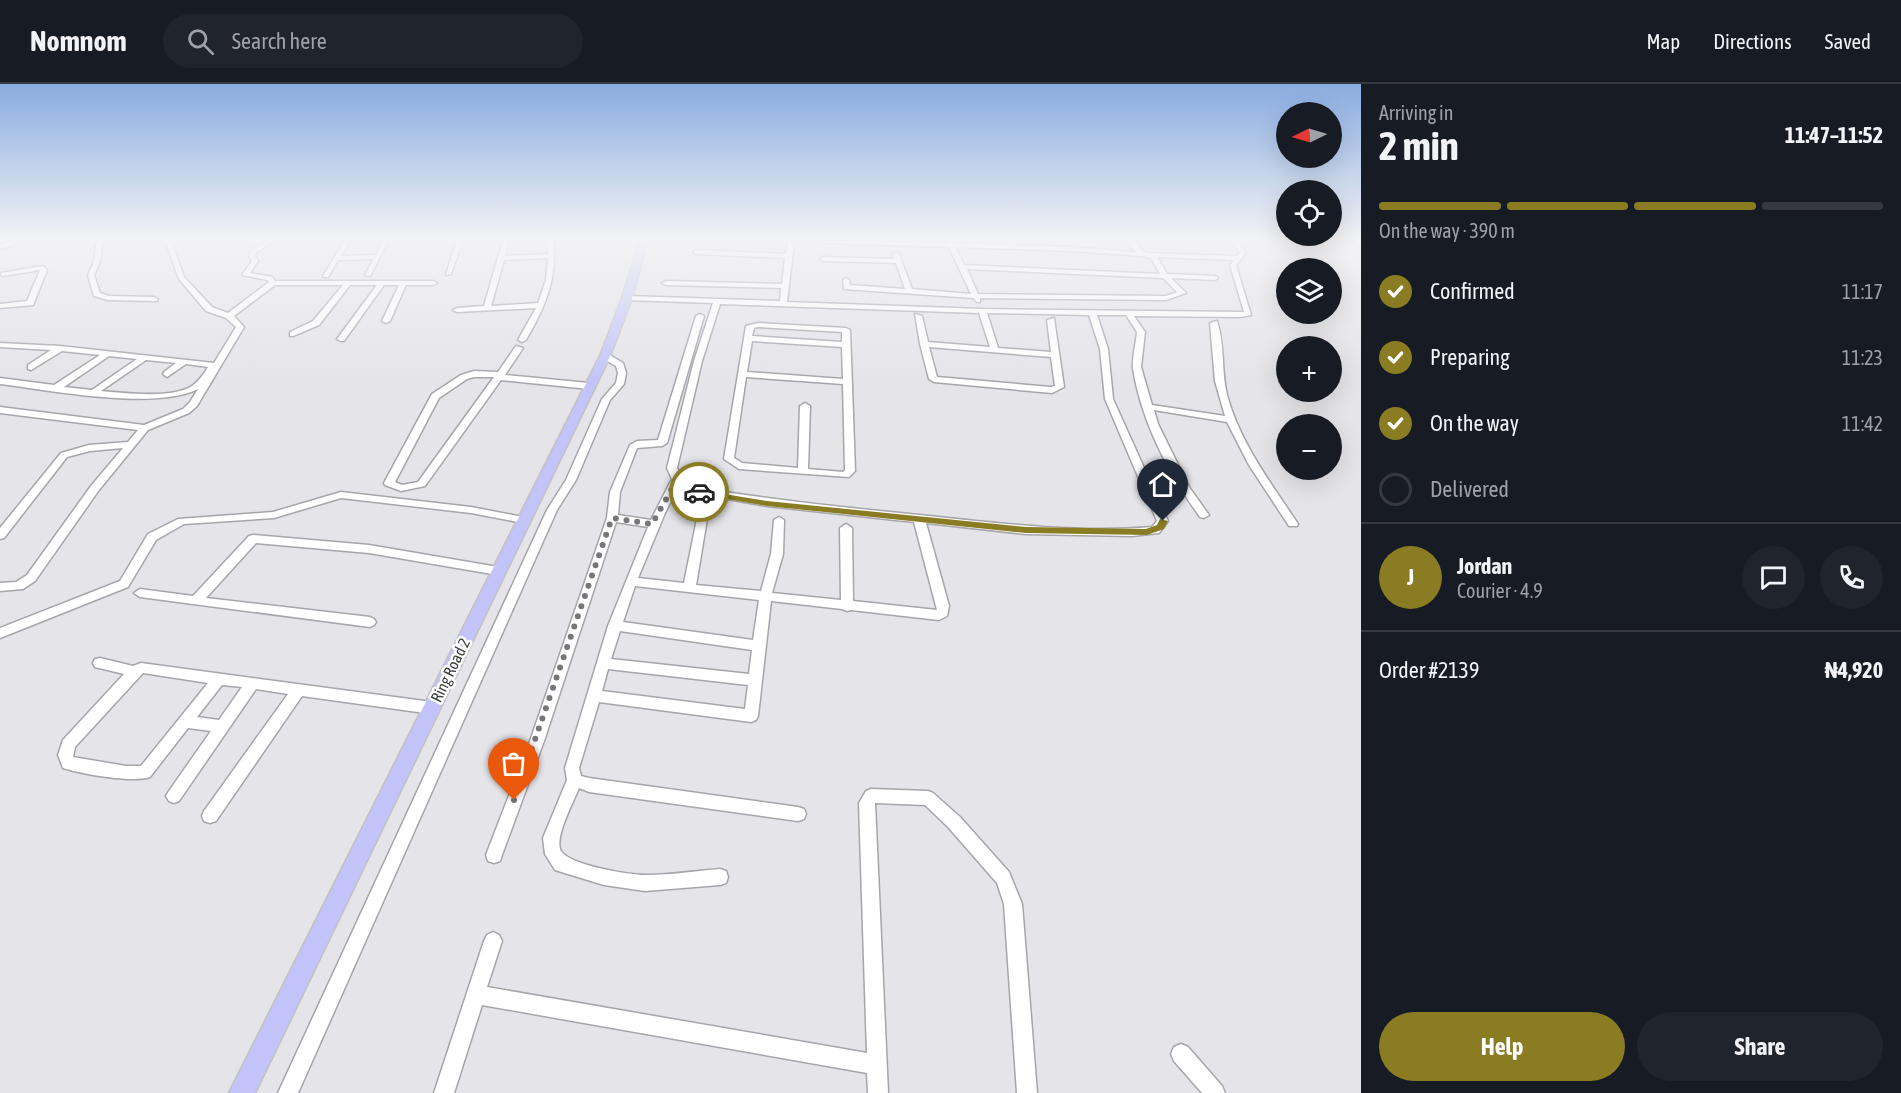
<!DOCTYPE html>
<html lang="en">
<head>
<meta charset="utf-8">
<style>
	:root { --surface:#171b24; --page:#20242c; --text:#f1f3f6; --muted:#9ea1a6; --line:#363941; --accent:#897c22 }
	body { margin:0; font-family:"Asap Condensed",sans-serif; background:var(--page); color:var(--text); height:100vh; display:flex; flex-direction:column; font-size:22px; white-space:nowrap }
	* { box-sizing:border-box; margin:0 }
	p { font-size:20px; color:var(--muted) }
	.icon { flex:none; width:33px; height:33px; fill:none; stroke:currentColor; stroke-width:2; stroke-linecap:round; stroke-linejoin:round }
	.map { position:relative; flex:1; overflow:hidden }
	.panel { display:flex; flex-direction:column; background:var(--surface); width:540px }
	.panel>* { flex:none }
	.needle { width:39px; rotate:265deg }
	.buttons { position:absolute; left:1276px; top:18px; display:grid; gap:12px }
	.buttons a { display:grid; place-items:center; width:66px; height:66px; border-radius:50%; background:var(--surface); box-shadow:0 6px 24px #0002; font-size:30px }
	.pin { position:absolute; display:grid; place-items:center; width:51px; height:51px; color:#fff; margin:-62px -26px; border-radius:50% 50% 50% 0; rotate:-45deg; box-shadow:0 0 6px #0007 }
	.pin .icon { rotate:45deg }
	.courier { position:absolute; display:grid; place-items:center; width:60px; height:60px; margin:-30px; border:4px solid #897c22; border-radius:50%; background:#fff; color:#222; box-shadow:0 2px 8px #0007 }
	.overview em { font-style:normal; font-weight:700 }
	.overview div { display:flex; flex-direction:column-reverse }
	.overview { display:flex; align-items:center; justify-content:space-between; height:102px; padding:0 18px }
	h1 { font-size:39px; font-weight:700; line-height:45px }
	.bar { display:grid; grid-template-columns:repeat(4,1fr); gap:9px 6px; align-content:center; height:72px; padding:0 18px }
	.bar i { height:8px; border-radius:4px; background:var(--line) }
	.bar .on { background:var(--accent) }
	.bar p { grid-column:span 4 }
	.line { display:flex; align-items:center; gap:15px; padding:0 18px; border-top:2px solid var(--line) }
	.line div { flex:1 }
	.round { display:grid; place-items:center; flex:none; width:63px; height:63px; border-radius:32px; background:var(--page) }
	ol { padding:0 18px; list-style:none }
	li { display:flex; align-items:center; gap:18px; height:66px }
	li p { margin-inline-start:auto }
	li .icon { padding:6px; border-radius:50%; background:var(--accent); color:#fff; stroke-width:4 }
	li:last-child { color:var(--muted) }
	li i { width:33px; height:33px; border:3px solid var(--line); border-radius:50% }
	.cta { display:flex; gap:12px; margin-top:auto; padding:12px 18px }
	.cta a { flex:1; height:69px; border-radius:36px; background:var(--accent); color:#fff; font-size:24px; font-weight:700; line-height:69px; text-align:center }
	.cta a+a { background:var(--page); color:var(--text) }
	header { display:flex; align-items:center; gap:36px; box-sizing:border-box; height:84px; padding:0 30px; background:var(--surface); border-bottom:2px solid var(--line) }
	header strong { font-size:28px }
	nav { display:flex; gap:33px; margin-inline-start:auto; font-size:21px }
	.search { width:420px; height:54px; background:var(--page); display:flex; align-items:center; gap:15px; box-sizing:border-box; padding:0 21px; border-radius:33px; color:var(--muted); font-size:22px }
	main { display:flex; flex:1; min-height:0 }
	.map>svg:first-child { display:block }
	.lines { fill:none; stroke-linecap:round; stroke-linejoin:round }
	.minor-casing { stroke:#a5a5aa; stroke-width:3 }
	.major-casing { stroke:#c1c1c2; stroke-width:3 }
	.minor { fill:#fff; fill-rule:evenodd }
	.major { fill:#c2c4f9; fill-rule:evenodd }
	.route { fill:#897c22 }
	.done { stroke:#77777a; stroke-width:6; stroke-dasharray:0 10.8 }
	.labels { text-anchor:middle; dominant-baseline:central; stroke-width:5; stroke-linejoin:round; paint-order:stroke }
	.street-label { font-size:16px; fill:#3c3d3f; stroke:#fff }
</style>
</head>
<body>
<header>
<strong>Nomnom</strong>
<div class="search"><svg class="icon" aria-label="search" viewBox="0 0 24 24"><circle cx="10" cy="10" r="6"/><path d="M15 15l6 6"/></svg>Search here</div>
<nav><a>Map</a><a>Directions</a><a>Saved</a></nav>
</header>
<main>
<div class="map">
<svg width="1361" height="1009" viewBox="0 0 1361 1009">
	<rect width="100%" height="100%" fill="#e4e4e9"/>
	<g class="lines">
		<!-- minor casing -->
		<g class="minor-casing">
			<g id="minor">
				<path d="M17,156h12l-29,9v-4z"/>
				<path d="M97,156h6l-3,22 -6,13 6,18 9,3 45,1 4,2 -1,2 -49,-1 -14,-4 -6,-21 6,-13z"/>
				<path d="M165,156h6l13,37 28,30 16,6 41,-31 -1,-2 -26,-5 10,-14 -3,-5 2,-6 18,-10h9l-22,12 -1,4 3,5 -8,12 22,4 3,4h158l4,2 -4,2h-27l-16,36 -4,2 -4,-2 17,-36h-15l-40,56h-3l-4,-2 40,-54h-27l-31,40 -26,11h-3v-4l23,-11 30,-36h-68l-41,31 10,11 -47,79 -8,7 -41,17 -49,60 -64,91 -12,8 -23,2v-8l16,-1 11,-7 64,-89 32,-38 -33,3 -23,6 -63,81 -4,1v-11l61,-75 28,-8 39,-3 10,-12 -138,-17v-6l144,18 39,-16 7,-7 8,-13c-43,22 -149,1 -198,-5v-6l54,7 46,-30 -38,-4 -31,19 -3,-1v-4l23,-15 -51,-3v-4l60,3 154,17 22,-36 -10,-9 -20,-7 -27,-32zM109,272l28,3 -45,31 -28,-3zM146,276l30,3 -12,9 -1,2 4,3 19,-13 22,3c-4,7 -9,14 -16,19 -21,13 -66,7 -91,5z"/>
				<path d="M345,156h6l-10,16 35,-1 7,-15h6l-19,36 -5,-1 9,-16 -36,1 -10,17h-4l-1,-1z"/>
				<path d="M457,156h6l-12,34 -5,1z"/>
				<path d="M503,156h6l-4,16 43,-2 -1,-14h6c5,37 -8,68 -27,100l-4,2 -4,-2 18,-32 -79,4 -4,-2 4,-2 27,-2zM548,174l-2,22 -8,23 -47,3 13,-46z"/>
				<path d="M788,156l159,3 -1,-3h6l1,3 117,4 66,5 -10,-12h7l11,12 4,1 89,3 3,-3 -10,-13h7l9,13 -10,12 15,50 -11,2 -106,-1 11,16 -4,35 11,38 73,11 -10,-35 -5,-58 7,-2c8,23 4,50 10,74 13,48 44,88 71,129l-1,2h-8l-40,-61 -22,-43 -73,-12 4,14 31,63 20,28 -5,3 -4,-1c-31,-43 -58,-94 -67,-148 -1,-11 3,-26 4,-37l-11,-17h-29l11,34 5,50 55,122 -9,12 -27,3 -106,-2 -100,-11 23,83 -2,10 -8,4 -88,-10 -4,1 -5,-2 -71,-8 -13,115 -2,4 -5,2 -152,-20 -20,66 2,8 8,2 209,29 6,2 2,5 -2,5 -6,2 -209,-29 -10,-4c-6,15 -23,46 -19,61 5,16 70,26 86,26 25,0 50,-4 74,-6l6,2 2,6 -2,6 -6,2 -75,6 -41,-6 -49,-15 -10,-16 -2,-16 24,-58 -2,-12 43,-142 40,-99 -32,-5 -72,219 -42,114 -2,6 -6,2 -6,-2 -2,-6 44,-114 77,-223 3,-26 20,-47 7,-4 21,-1 38,-124 4,-2 4,2 -37,127 -5,3 -25,2 -17,44 -2,23 33,5 21,-41 -5,-11 27,-107 19,-58 -86,-3 -4,-2 4,-2 153,5 1,-13 -115,-3 -4,-2 4,-2 116,3 3,-26 -89,-4 -3,-2 3,-2 90,4zM794,158l155,5 22,47 -59,-5 -13,-35 -3,-2 -3,2 1,5 -71,-2 -3,2 3,2 73,2 9,26 -55,-4 -1,-5 -3,-2 -3,2 1,9 129,9 4,4h3v-4l186,2 20,-7 -15,-15 44,2 3,-2 -3,-2 -48,-2 -10,-17 77,3 -4,5 14,47 -262,-3 -195,-7zM955,163l115,4 72,5 9,2 9,16 -196,-9zM967,185l196,9 14,14 -11,4 -188,-2zM720,220l259,9 11,34 -62,-5 -6,-26 -7,-2 5,30 9,35 5,3 118,11 12,-6 -10,-69 -7,2 4,32 -53,-4 -11,-35 102,2 11,34 5,50 52,122 -5,6c-74,6 -149,-3 -223,-11 -81,-8 -160,-16 -240,-30l-7,-8 -5,-10 25,-107zM929,263l122,10 4,29 -4,1 -114,-10zM678,403l8,5 81,14 147,16 23,88 -84,-9 -1,-73 -6,-4 -6,4 1,72 -69,-7 11,-39 1,-34 -5,-3 -5,3 -3,34 -10,37 -65,-6 11,-66 -5,-3 -5,3 -13,64 -46,-5 27,-65zM635,502l124,14 -6,40 -130,-18zM620,547l132,19 -3,24 -138,-15zM608,585l140,16 -3,24 -143,-18z"/>
				<path d="M1207,156h19v1l-3,2z"/>
				<path d="M1351,156h8l2,6z"/>
				<path d="M43,182l4,4 -14,35 -33,3v-4l27,-3 13,-31 -37,6 -2,-1v-2z"/>
				<path d="M758,239l88,5 4,2 5,141 -6,6 -110,-8 -15,-10 22,-133zM758,243l84,5v10l-90,-6 2,-8zM752,257l90,6 1,32 -96,-7zM746,293l97,7 2,86 -2,2 -35,-3 2,-63 -5,-3 -5,3 -2,62 -56,-5 -8,-5z"/>
				<path d="M516,262l7,2 -18,27 84,8 4,3 -4,3 -88,-9 -76,106 -24,5 -16,-6 -1,-2 48,-89 29,-19 13,-4 24,1zM474,293h20l-76,105 -16,3 -7,-3 44,-84 28,-19z"/>
				<path d="M602,270h6l15,9 3,10 -2,11 -14,16 -34,80 -19,30 -259,583h-20l269,-583 19,-30 36,-81 14,-16 2,-10 -2,-7 -14,-8z"/>
				<path d="M341,408l130,15 52,10 5,3 -5,3 -52,-10 -130,-15 -67,20 -90,6 -28,16 -28,47 -128,51v-10l120,-47 28,-47 30,-15 95,-7z"/>
				<path d="M253,451l116,10 129,22 6,4 -6,4 -129,-22 -113,-10 -50,55 164,19 4,2 2,3 -2,3 -4,2 -230,-30 -6,-4 6,-4 53,7 56,-60z"/>
				<path d="M100,574l33,8 8,-3 291,39 5,2 2,4 -2,4 -5,2 -130,-18 -86,125 -6,2 -6,-2 -2,-5 2,-5 84,-117 -32,-5 -77,112 -5,2 -5,-2 -3,-5 3,-5 42,-60 -23,-3 -38,49c-18,6 -68,-3 -87,-9l-5,-13 5,-15 61,-66 -29,-7 -2,-4 2,-4zM143,589l65,10 -67,83h-15l-53,-9 2,-10zM222,601l20,2 -23,33 -22,-3z"/>
				<path d="M871,705l57,2 5,2 27,24 49,55 13,32 15,189h-20l-13,-189 -7,-21 -49,-56 -23,-22 -50,-2 13,290h-20l-1,-20 -385,-68 -28,88h-20l50,-152 3,-6 6,-3 6,3 3,6 -15,46 380,66 -8,-250 7,-12z"/>
				<path d="M1181,960l7,3 34,39 3,7h-23l-28,-32 -3,-7 3,-7z"/>
			</g>
		</g>
		<!-- major casing -->
		<g class="major-casing">
			<path id="major" d="M640,156h8l-16,58 -22,58 -355,737h-26l371,-737 22,-58z"/>
		</g>
		<!-- minor -->
		<use href="#minor" class="minor"/>
		<!-- major -->
		<use href="#major" class="major"/>
	</g>
	<!-- sky -->
	<linearGradient id="sky" x2="0" y2="1"><stop stop-color="#89ace1"/><stop offset="0.52" stop-color="#f3f3f5"/><stop offset="1" stop-color="#f3f3f5" stop-opacity="0"/></linearGradient>
	<rect width="1361" height="298" fill="url(#sky)"/>
	<!-- route -->
	<path class="route" d="M699,406l68,11 259,26 120,2 11,-4 3,-6 8,2 -4,8 -17,6 -121,-2 -259,-27 -71,-12z"/>
	<g class="lines">
		<!-- done -->
		<path class="done" d="M514,716l98,-282 40,6 25,-44 9,9 13,3"/>
	</g>
	<g class="labels">
		<!-- street labels -->
		<g class="street-label">
			<text transform="translate(450 586) rotate(-64)">Ring Road 2</text>
		</g>
	</g>
</svg>
<div class="buttons">
<a><svg class="needle" viewBox="-14 -14 28 28"><path d="M0-13l5 13h-10z" fill="#e53935"/><path d="M0 13l5-13h-10z" fill="#9ea1a6"/></svg></a>
<a><svg class="icon" aria-label="locate" viewBox="0 0 24 24"><circle cx="12" cy="12" r="6"/><path d="M12 2v4M12 18v4M2 12h4M18 12h4"/></svg></a>
<a><svg class="icon" aria-label="layers" viewBox="0 0 24 24"><path d="M12 4l9 5-9 5-9-5zM3 14l9 5 9-5"/></svg></a>
<a>+</a>
<a>−</a>
</div>
<div class="pin" style="left:514px;top:716px;background:#ea580c"><svg class="icon" aria-label="bag" viewBox="0 0 24 24"><path d="M5 8h14l-1 12H6zM9 8a3 3 0 0 1 6 0"/></svg></div>
<div class="pin" style="left:1163px;top:437px;background:#1f2937"><svg class="icon" aria-label="home" viewBox="0 0 24 24"><path d="M3 11l9-7 9 7M6 9v11h12V9"/></svg></div>
<div class="courier" style="left:699px;top:408px"><svg class="icon" aria-label="car" viewBox="0 0 24 24"><path d="M5 17H2v-5l4-1 3-4h7l3 4 3 1v5h-3M9 17h6M6 11h13"/><circle cx="7" cy="17" r="2"/><circle cx="17" cy="17" r="2"/></svg></div>
</div>
<section class="panel">
<div class="overview"><div><h1>2 min</h1><p>Arriving in</p></div><em>11:47–11:52</em></div>
<div class="bar"><i class="on"></i><i class="on"></i><i class="on"></i><i></i><p>On the way · 390 m</p></div>
<ol>
<li><svg class="icon" aria-label="check" viewBox="0 0 24 24"><path d="M5 12l5 5 9-10"/></svg>Confirmed<p>11:17</p></li>
<li><svg class="icon" aria-label="check" viewBox="0 0 24 24"><path d="M5 12l5 5 9-10"/></svg>Preparing<p>11:23</p></li>
<li><svg class="icon" aria-label="check" viewBox="0 0 24 24"><path d="M5 12l5 5 9-10"/></svg>On the way<p>11:42</p></li>
<li><i></i>Delivered</li>
</ol>
<div class="line" style="height:108px"><b class="round" style="background:var(--accent);color:#fff">J</b><div><b>Jordan</b><p>Courier · 4.9</p></div><a class="round"><svg class="icon" aria-label="chat" viewBox="0 0 24 24"><path d="M4 5h16v11H9l-5 4z"/></svg></a><a class="round"><svg class="icon" aria-label="phone" viewBox="0 0 24 24"><path d="M5 4h4l2 5-3 2q2 4 5 5l2-3 5 2v4C11 20 4 13 5 4z"/></svg></a></div>
<div class="line" style="height:78px"><div>Order #2139</div><b>₦4,920</b></div>
<div class="cta"><a>Help</a><a>Share</a></div>
</section>
</main>
</body>
</html>
